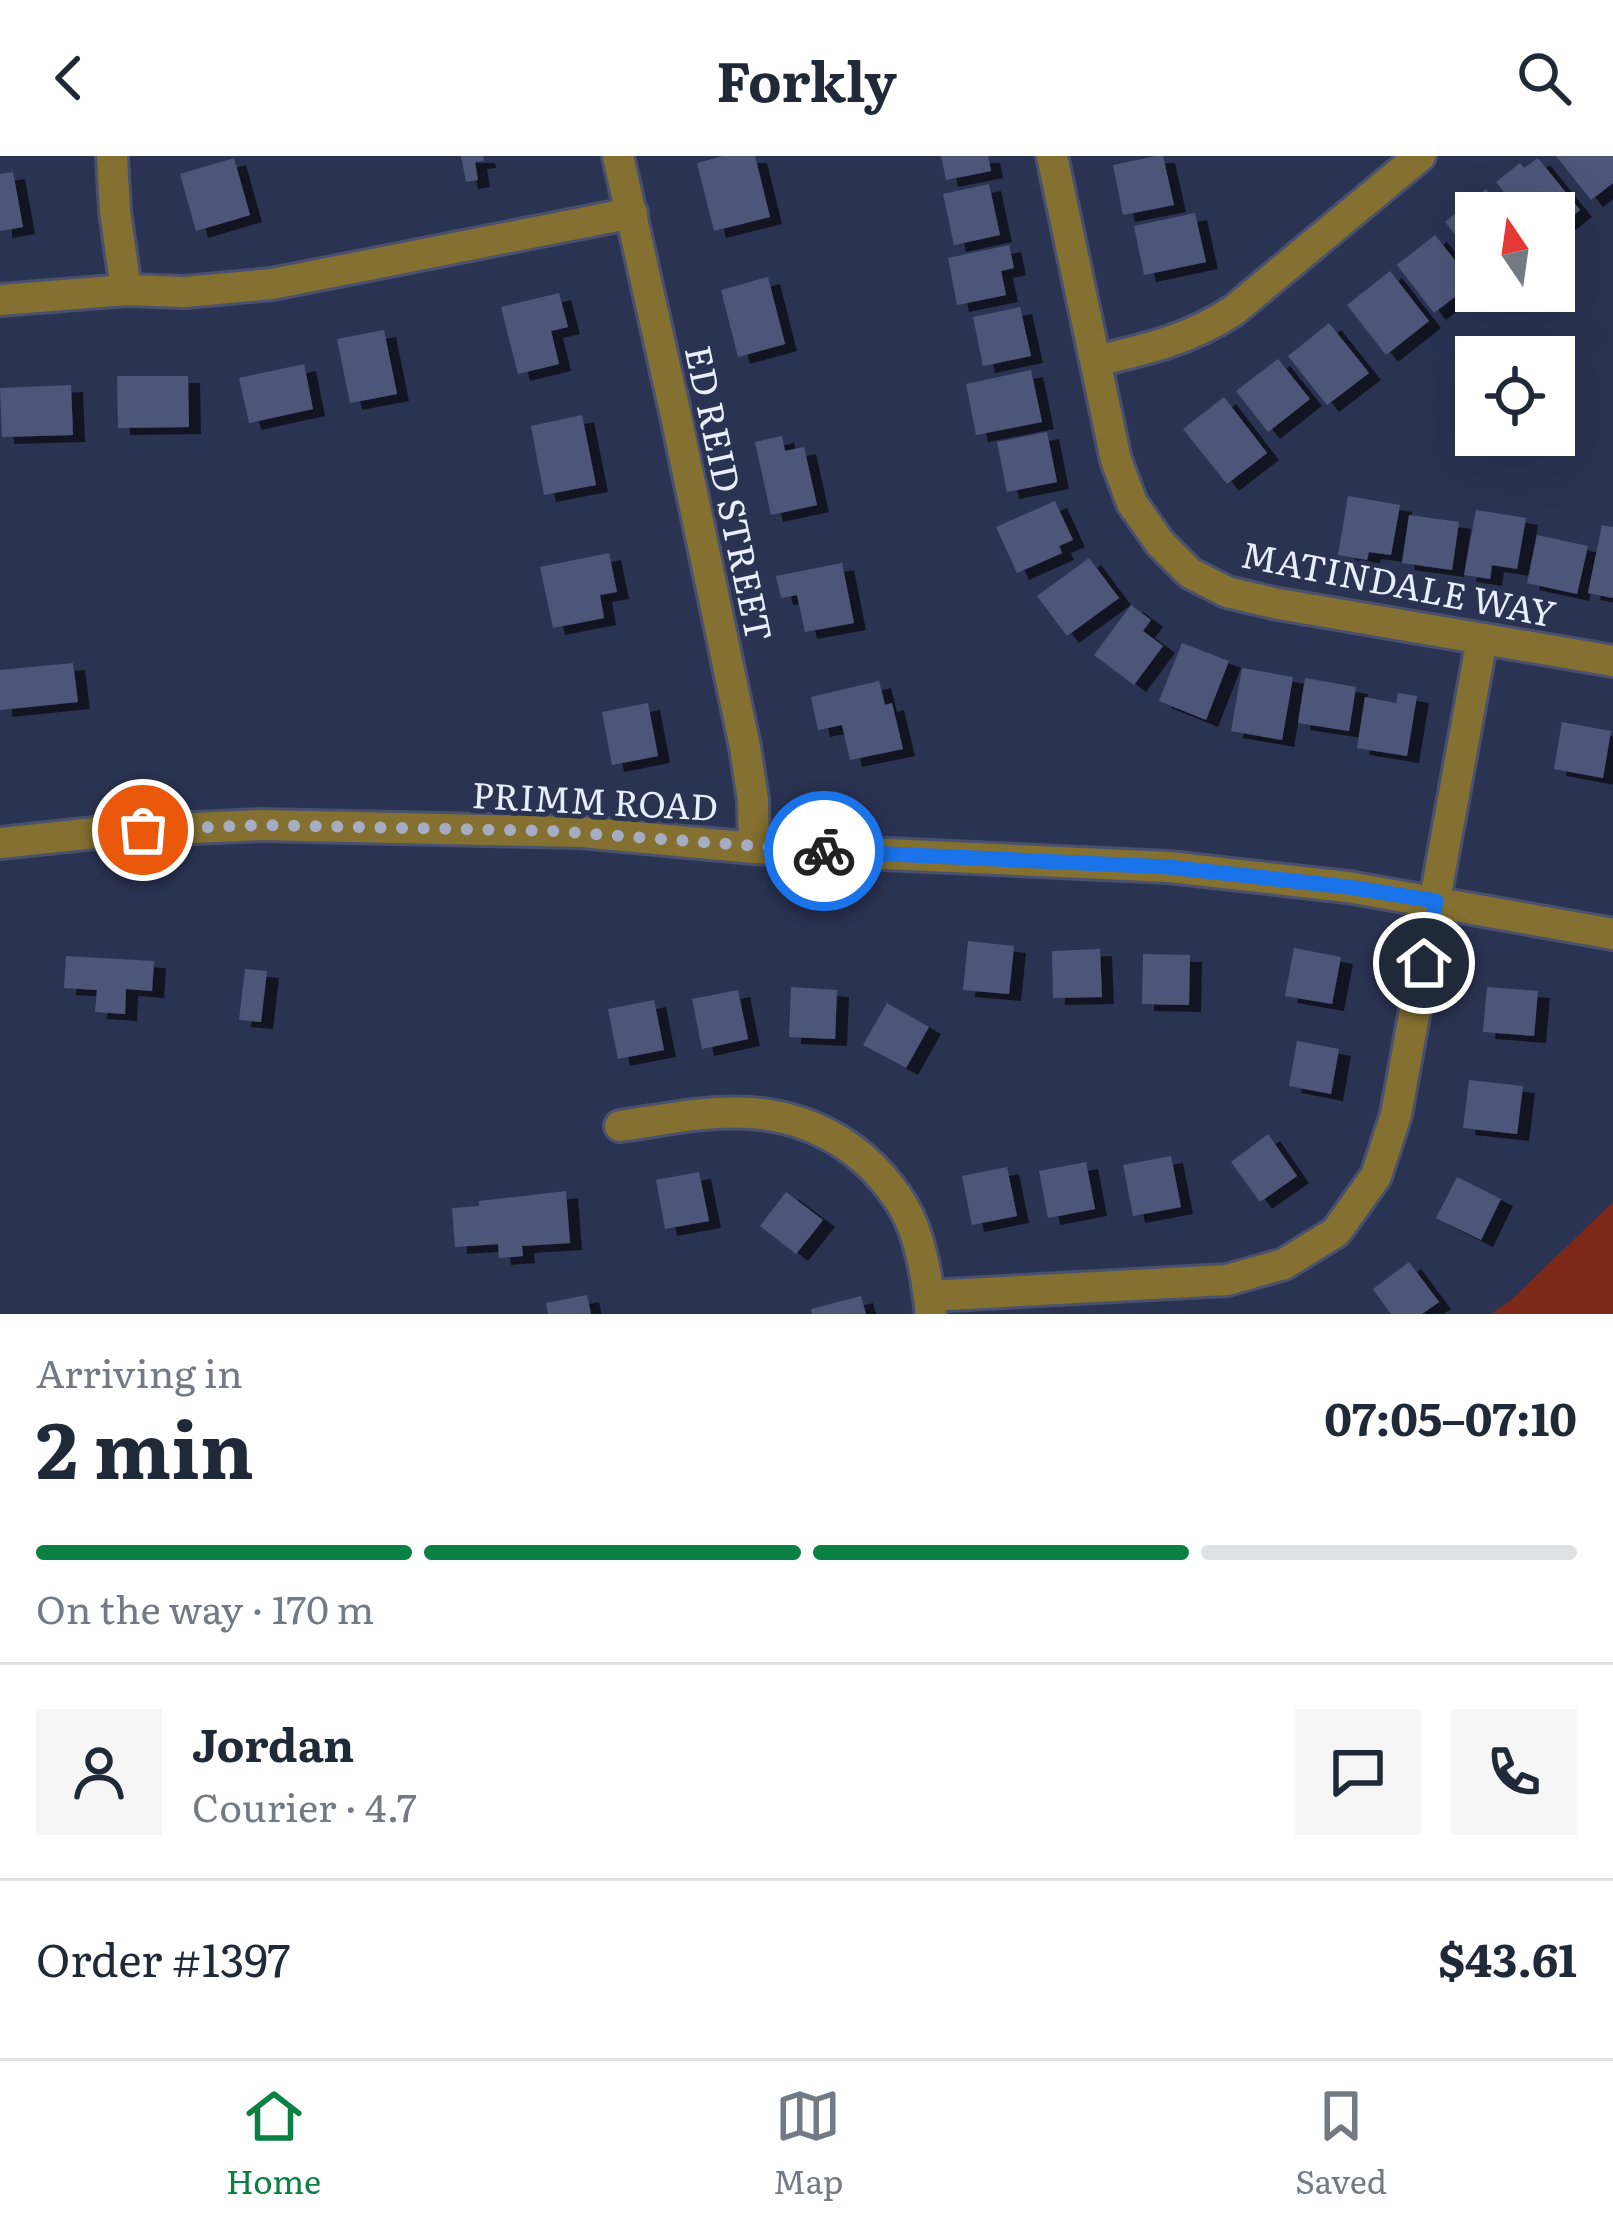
<!DOCTYPE html>
<html lang="en">
<head>
<meta charset="utf-8">
<style>
	:root { --surface:#fff; --page:#f6f6f7; --text:#1f2937; --muted:#747a83; --line:#e0e1e3; --accent:#0b8043 }
	body { margin:0; font-family:Literata,serif; background:var(--page); color:var(--text); height:100vh; display:flex; flex-direction:column; font-size:45px; white-space:nowrap }
	* { box-sizing:border-box; margin:0 }
	p { font-size:39px; color:var(--muted) }
	.icon { flex:none; width:66px; height:66px; fill:none; stroke:currentColor; stroke-width:2; stroke-linecap:round; stroke-linejoin:round }
	.map { position:relative; height:1158px; overflow:hidden }
	.sheet { display:flex; flex-direction:column; background:var(--surface); flex:1 }
	.sheet>* { flex:none }
	.needle { width:78px; rotate:347deg }
	.buttons { position:absolute; left:1455px; top:36px; display:grid; gap:24px }
	.buttons a { display:grid; place-items:center; width:120px; height:120px; border-radius:0px; background:var(--surface); box-shadow:0 12px 48px #0002; font-size:60px }
	.pin { position:absolute; display:grid; place-items:center; width:102px; height:102px; color:#fff; margin:-51px; border:6px solid #fff; border-radius:50%; box-shadow:0 3px 12px #0007 }
	.courier { position:absolute; display:grid; place-items:center; width:120px; height:120px; margin:-60px; border:9px solid #1a73e8; border-radius:50%; background:#fff; color:#222; box-shadow:0 3px 15px #0007 }
	.summary em { font-style:normal; font-weight:700 }
	.summary div { display:flex; flex-direction:column-reverse }
	.summary { display:flex; align-items:center; justify-content:space-between; height:204px; padding:0 36px }
	h1 { font-size:78px; font-weight:700; line-height:90px }
	.bar { display:grid; grid-template-columns:repeat(4,1fr); gap:18px 12px; align-content:center; height:144px; padding:0 36px }
	.bar i { height:15px; border-radius:9px; background:var(--line) }
	.bar .active { background:var(--accent) }
	.bar p { grid-column:span 4 }
	.line { display:flex; align-items:center; gap:30px; padding:0 36px; border-top:3px solid var(--line) }
	.line div { flex:1 }
	.round { display:grid; place-items:center; flex:none; width:126px; height:126px; border-radius:0px; background:var(--page) }
	header { display:flex; justify-content:space-between; align-items:center; height:156px; padding:0 36px; background:var(--surface); font-size:54px; font-weight:700 }
	.dock { display:flex; justify-content:space-around; align-items:center; height:168px; border-top:3px solid var(--line); background:var(--surface); font-size:33px; color:var(--muted) }
	.dock a { display:grid; justify-items:center; gap:6px }
	.dock .active { color:var(--accent) }
	.map>svg:first-child { display:block }
	.green { fill:#7d291a }
	.building { fill:#4d5679; filter:url(#shadow) }
	.lines { fill:none; stroke-linecap:round; stroke-linejoin:round }
	.minor-casing { stroke:#49516f; stroke-width:36 }
	.minor { stroke:#847030; stroke-width:30 }
	.done { stroke:#a6adc3; stroke-width:12; stroke-dasharray:0 21.6 }
	.route { stroke:#1a73e8; stroke-width:15 }
	.labels { text-anchor:middle; dominant-baseline:central; stroke-width:10; stroke-linejoin:round; paint-order:stroke }
	.street-label { font-size:36px; fill:#e9eeff; stroke:#2b3353 }
</style>
</head>
<body>
<header><svg class="icon" aria-label="back" viewBox="0 0 24 24"><path d="M15 5l-7 7 7 7"/></svg>Forkly<svg class="icon" aria-label="search" viewBox="0 0 24 24"><circle cx="10" cy="10" r="6"/><path d="M15 15l6 6"/></svg></header>
<div class="map">
<svg width="1613" height="1158" viewBox="0 0 1613 1158">
	<defs>
		<filter id="shadow"><feDropShadow dx="12" dy="7" stdDeviation="0" flood-color="#0009"/></filter>
	</defs>
	<rect width="100%" height="100%" fill="#2b3353"/>
	<!-- green -->
	<path class="green" d="M1613,1046v112h-122l20,-14z"/>
	<!-- building -->
	<g class="building">
		<path d="M461,0h22l1,5 -9,1 3,18 -12,2z"/>
		<path d="M723,0h32l15,61 -56,14 -17,-68z"/>
		<path d="M941,0h47l3,15 -45,9z"/>
		<path d="M1156,0h7l11,49 -51,10 -10,-50z"/>
		<path d="M1556,0h57v27l-22,17z"/>
		<path d="M234,2l16,57 -54,16 -16,-57z"/>
		<path d="M1538,2l42,52 -26,21v-18h-33l-25,-31 24,-19 4,5z"/>
		<path d="M13,16l10,55 -23,4v-57z"/>
		<path d="M989,28l11,51 -46,10 -11,-51z"/>
		<path d="M1486,33l19,24h-29v48l-31,-39z"/>
		<path d="M1195,57l11,49 -62,13 -10,-49z"/>
		<path d="M1435,79l38,48 -39,30 -37,-48z"/>
		<path d="M1009,89l5,23 -13,3 5,24 -49,10 -9,-47z"/>
		<path d="M1390,115l39,50 -43,34 -39,-50z"/>
		<path d="M768,121l17,67 -47,13 -17,-67z"/>
		<path d="M559,137l9,34 -17,4 8,33 -41,10 -17,-67z"/>
		<path d="M1020,151l11,49 -48,10 -10,-49z"/>
		<path d="M1329,167l40,50 -42,32 -39,-49z"/>
		<path d="M384,174l13,64 -47,9 -13,-64z"/>
		<path d="M1278,203l32,40 -42,33 -32,-41z"/>
		<path d="M304,208l9,45 -64,14 -10,-45z"/>
		<path d="M1031,214l11,52 -66,13 -10,-51z"/>
		<path d="M117,220h71l1,51 -71,1z"/>
		<path d="M71,229l2,50 -71,2 -2,-49z"/>
		<path d="M1224,241l43,56 -40,31 -44,-55z"/>
		<path d="M582,259l14,70 -52,10 -13,-69z"/>
		<path d="M1047,276l10,50 -50,10 -10,-50z"/>
		<path d="M782,280l3,15 19,-4 13,58 -46,10 -16,-73z"/>
		<path d="M1348,340l52,9 -9,50 -22,-3 -2,8 -29,-5z"/>
		<path d="M1055,345l18,39 -14,6 3,7 -45,20 -21,-46z"/>
		<path d="M1476,354l50,8 -9,51 -25,-4 -2,14 -26,-4z"/>
		<path d="M1409,359l50,7 -7,48 -50,-7z"/>
		<path d="M1602,369l11,2v71l-25,-5z"/>
		<path d="M1537,379l51,11 -11,48 -50,-11z"/>
		<path d="M609,397l8,39 -17,3 4,23 -51,10 -13,-61z"/>
		<path d="M1089,402l30,40 -52,38 -30,-40z"/>
		<path d="M842,407l12,60 -49,9 -8,-37 -16,3 -5,-22z"/>
		<path d="M1131,449l20,15 -8,11 20,15 -29,39 -40,-30z"/>
		<path d="M1182,487l47,18 -23,59 -47,-19z"/>
		<path d="M73,507l5,39 -78,8v-40z"/>
		<path d="M1242,512l51,9 -11,63 -51,-9z"/>
		<path d="M1305,522l51,9 -7,44 -51,-8z"/>
		<path d="M879,525l6,24 7,-2 11,46 -53,11 -8,-35 -24,5 -7,-33z"/>
		<path d="M1398,537l19,3 -10,60 -50,-8 8,-51 31,6z"/>
		<path d="M648,547l10,53 -46,9 -10,-53z"/>
		<path d="M1562,566l49,9 -8,47 -49,-9z"/>
		<path d="M968,785l46,5 -5,48 -46,-4z"/>
		<path d="M1294,792l47,9 -9,47 -47,-8z"/>
		<path d="M1100,793l2,48 -49,1 -1,-47z"/>
		<path d="M1143,798l47,1 -1,50 -47,-1z"/>
		<path d="M66,800l88,5 -2,30 -26,-2 -1,25 -30,-2 2,-22 -33,-2z"/>
		<path d="M245,813l22,2 -6,51 -22,-2z"/>
		<path d="M791,831l46,3 -2,49 -46,-2z"/>
		<path d="M1487,831l51,4 -4,45 -51,-4z"/>
		<path d="M738,834l10,49 -46,10 -10,-50z"/>
		<path d="M654,844l10,50 -46,9 -10,-50z"/>
		<path d="M887,847l42,24 -23,41 -43,-23z"/>
		<path d="M1297,885l42,8 -8,45 -42,-8z"/>
		<path d="M1469,924l54,6 -6,48 -54,-6z"/>
		<path d="M1268,978l29,42 -37,26 -29,-40z"/>
		<path d="M1171,1000l10,51 -48,9 -10,-51z"/>
		<path d="M1086,1006l9,47 -47,9 -9,-47z"/>
		<path d="M1007,1011l10,49 -45,9 -10,-49z"/>
		<path d="M699,1016l10,49 -44,8 -9,-49z"/>
		<path d="M1457,1021l44,22 -20,41 -45,-22z"/>
		<path d="M566,1035l4,52 -48,3 1,10 -24,2 -1,-14 -43,3 -3,-39 27,-2v-5z"/>
		<path d="M786,1036l37,28 -27,34 -36,-28z"/>
		<path d="M1409,1106l30,40 -17,12h-31l-18,-25z"/>
		<path d="M587,1139l4,19h-43l-2,-11z"/>
		<path d="M861,1140l5,18h-54l-1,-5z"/>
	</g>
	<g class="lines">
		<!-- minor casing -->
		<g class="minor-casing">
			<g id="minor">
				<path d="M112,0l3,55 11,79"/>
				<path d="M618,0l58,260 69,331 8,53 1,48"/>
				<path d="M1052,0l64,304 16,43 28,40 30,30 37,19 46,11 340,58"/>
				<path d="M0,144l126,-10 59,2 87,-8 360,-71"/>
				<path d="M1096,205c51,-12 92,-21 137,-50l187,-155"/>
				<path d="M0,687l104,-11 156,-7 321,7 173,16 415,19 179,20 265,47"/>
				<path d="M620,970c43,-6 86,-16 130,-13 64,4 119,37 153,93 18,30 24,73 28,108"/>
				<path d="M929,1140l298,-16 57,-16 52,-32 40,-56 20,-61 86,-476"/>
			</g>
		</g>
		<!-- minor -->
		<use href="#minor" class="minor"/>
	</g>
	<g class="lines">
		<!-- done -->
		<path class="done" d="M143,674l117,-5 293,6 271,20"/>
		<!-- route -->
		<path class="route" d="M824,695l344,16 180,20 88,14 -12,62"/>
	</g>
	<g class="labels">
		<!-- street labels -->
		<g class="street-label">
			<text transform="translate(731 337) rotate(78)">ED REID STREET</text>
			<text transform="translate(1399 426) rotate(11)">MATINDALE WAY</text>
			<text transform="translate(595 643) rotate(3)">PRIMM ROAD</text>
		</g>
	</g>
</svg>
<div class="buttons">
<a><svg class="needle" viewBox="-14 -14 28 28"><path d="M0-13l5 13h-10z" fill="#e53935"/><path d="M0 13l5-13h-10z" fill="#747a83"/></svg></a>
<a><svg class="icon" aria-label="locate" viewBox="0 0 24 24"><circle cx="12" cy="12" r="6"/><path d="M12 2v4M12 18v4M2 12h4M18 12h4"/></svg></a>
</div>
<div class="pin" style="left:143px;top:674px;background:#ea580c"><svg class="icon" aria-label="bag" viewBox="0 0 24 24"><path d="M5 8h14l-1 12H6zM9 8a3 3 0 0 1 6 0"/></svg></div>
<div class="pin" style="left:1424px;top:807px;background:#1f2937"><svg class="icon" aria-label="home" viewBox="0 0 24 24"><path d="M3 11l9-7 9 7M6 9v11h12V9"/></svg></div>
<div class="courier" style="left:824px;top:695px"><svg class="icon" aria-label="bike" viewBox="0 0 24 24"><circle cx="6" cy="16" r="4"/><circle cx="18" cy="16" r="4"/><path d="M6 16l4-8h5l3 8M10 8l3 8H6M13 5h3"/></svg></div>
</div>
<section class="sheet">
<div class="summary"><div><h1>2 min</h1><p>Arriving in</p></div><em>07:05–07:10</em></div>
<div class="bar"><i class="active"></i><i class="active"></i><i class="active"></i><i></i><p>On the way · 170 m</p></div>
<div class="line" style="height:216px"><a class="round"><svg class="icon" aria-label="person" viewBox="0 0 24 24"><circle cx="12" cy="8" r="4"/><path d="M4 21q1-7 8-7t8 7"/></svg></a><div><b>Jordan</b><p>Courier · 4.7</p></div><a class="round"><svg class="icon" aria-label="chat" viewBox="0 0 24 24"><path d="M4 5h16v11H9l-5 4z"/></svg></a><a class="round"><svg class="icon" aria-label="phone" viewBox="0 0 24 24"><path d="M5 4h4l2 5-3 2q2 4 5 5l2-3 5 2v4C11 20 4 13 5 4z"/></svg></a></div>
<div class="line" style="height:156px"><div>Order #1397</div><b>$43.61</b></div>
</section>
<nav class="dock">
<a class="active"><svg class="icon" aria-label="home" viewBox="0 0 24 24"><path d="M3 11l9-7 9 7M6 9v11h12V9"/></svg>Home</a>
<a><svg class="icon" aria-label="map" viewBox="0 0 24 24"><path d="M3 6l6-2 6 2 6-2v14l-6 2-6-2-6 2zM9 4v14M15 6v14"/></svg>Map</a>
<a><svg class="icon" aria-label="saved" viewBox="0 0 24 24"><path d="M7 4h10v16l-5-4-5 4z"/></svg>Saved</a>
</nav>
</body>
</html>
